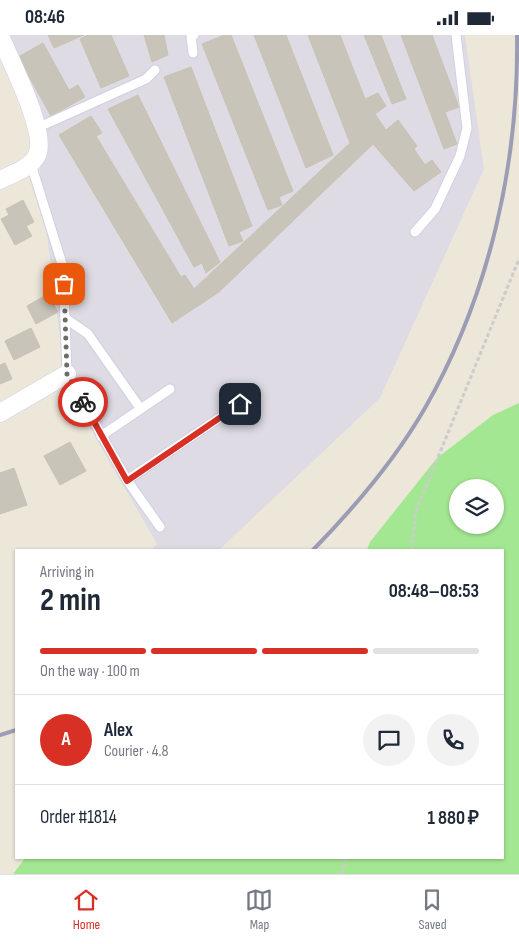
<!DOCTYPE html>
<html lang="en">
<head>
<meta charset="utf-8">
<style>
	:root { --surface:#fff; --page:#f2f2f3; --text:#1f2937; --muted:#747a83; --line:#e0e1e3; --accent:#d93025 }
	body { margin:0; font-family:"Sofia Sans Condensed",sans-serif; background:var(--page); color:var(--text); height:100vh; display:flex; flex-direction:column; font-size:19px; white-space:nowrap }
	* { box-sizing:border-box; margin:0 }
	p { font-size:16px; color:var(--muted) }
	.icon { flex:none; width:28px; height:28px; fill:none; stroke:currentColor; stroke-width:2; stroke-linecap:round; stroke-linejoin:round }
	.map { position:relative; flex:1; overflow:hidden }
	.sheet { position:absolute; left:15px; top:514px; width:489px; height:310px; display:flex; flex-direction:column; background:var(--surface); border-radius:0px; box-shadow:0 1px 4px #0004 }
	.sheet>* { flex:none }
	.fabs { position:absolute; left:449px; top:444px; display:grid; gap:10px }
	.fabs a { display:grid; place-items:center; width:55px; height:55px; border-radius:50%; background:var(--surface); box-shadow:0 1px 4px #0004; font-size:25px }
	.pin { position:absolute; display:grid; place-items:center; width:42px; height:42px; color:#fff; margin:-21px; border-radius:10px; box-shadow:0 2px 8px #0006 }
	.courier { position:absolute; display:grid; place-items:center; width:50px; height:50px; margin:-25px; border:4px solid #d93025; border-radius:50%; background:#fff; color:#222; box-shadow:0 1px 6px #0007 }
	.head em { font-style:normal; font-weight:700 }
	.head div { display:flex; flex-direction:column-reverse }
	.head { display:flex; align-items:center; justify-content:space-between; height:85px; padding:0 25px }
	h1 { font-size:32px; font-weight:700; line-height:38px }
	.bar { display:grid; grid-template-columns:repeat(4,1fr); gap:8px 5px; align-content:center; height:60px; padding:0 25px }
	.bar i { height:6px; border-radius:4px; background:var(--line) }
	.bar .current { background:var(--accent) }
	.bar p { grid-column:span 4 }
	.line { display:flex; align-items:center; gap:12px; padding:0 25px; border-top:1px solid var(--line) }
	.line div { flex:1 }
	.round { display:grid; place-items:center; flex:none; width:52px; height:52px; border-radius:26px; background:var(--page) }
	.status { display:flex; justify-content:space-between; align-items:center; height:35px; padding:0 25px; background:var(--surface); direction:ltr }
	.status svg { height:14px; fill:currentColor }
	.menu { display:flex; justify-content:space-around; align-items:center; height:70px; border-top:1px solid var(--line); background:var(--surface); font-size:14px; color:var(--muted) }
	.menu a { display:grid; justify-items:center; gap:2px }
	.menu .current { color:var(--accent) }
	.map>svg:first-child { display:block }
	.industrial { fill:#dfdbe4 }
	.green { fill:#a3e792; fill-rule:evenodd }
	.building { fill:#c8c4b9; stroke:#c8c3b3 }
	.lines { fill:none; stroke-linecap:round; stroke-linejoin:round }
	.lane-casing { stroke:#cfd0e3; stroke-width:11 }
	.street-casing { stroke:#cfd0e3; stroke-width:19 }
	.path { stroke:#ccc; stroke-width:3; stroke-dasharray:4 2.5; stroke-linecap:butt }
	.lane { stroke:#fff; stroke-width:9 }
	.street { stroke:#fff; stroke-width:18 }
	.rail { stroke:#9c9cb5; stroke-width:4 }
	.done { stroke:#6e6c67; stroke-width:5; stroke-dasharray:0 9 }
	.route { stroke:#d93025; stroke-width:6 }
</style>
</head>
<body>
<div class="status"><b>08:46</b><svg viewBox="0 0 49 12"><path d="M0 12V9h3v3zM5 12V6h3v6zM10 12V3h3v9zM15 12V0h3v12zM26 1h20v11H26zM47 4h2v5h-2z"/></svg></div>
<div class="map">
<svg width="519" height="839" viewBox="0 0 519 839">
	<rect width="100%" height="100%" fill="#ede7da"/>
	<!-- industrial -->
	<path class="industrial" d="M4,0h461l19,134 -104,229 -161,152h-68l6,-6 -91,-158 -26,-208 -1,-55z"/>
	<!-- green -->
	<path class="green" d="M519,368v471h-506l13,-17h476v-307h-135l3,-8 67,-84 56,-43zM458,452h37v38h-37z"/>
	<!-- building -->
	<g class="building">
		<path d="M48,0h36l-30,13z"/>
		<path d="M88,0h23l18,41 -28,12 -21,-49z"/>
		<path d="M144,0h20l4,20 -16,7z"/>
		<path d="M224,0h7l62,156 -14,6 3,8 -14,5 -66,-166z"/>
		<path d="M254,0h32l47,120 -27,13z"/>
		<path d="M308,0h32l25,64 13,-6 8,13 -11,8 11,16 12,-10 19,26 -3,3 11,16 7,-5 9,12 -27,19 -41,-47 -154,148 -47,31 -9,-15 31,-19 156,-146z"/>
		<path d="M364,0h17l25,64 -14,5z"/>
		<path d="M401,0h31l27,72 -14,5 12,32 -13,5z"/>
		<path d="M43,8l26,47 9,-5 7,12 -34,19 -33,-59z"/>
		<path d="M191,32l61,159 -13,6 4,9 -14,5 -65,-169z"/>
		<path d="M138,60l82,167 -14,11 -4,-10 -8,4 -86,-158z"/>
		<path d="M91,81l11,17 -6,3 85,141 4,-2 9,14 -31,19 -104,-173z"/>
		<path d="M23,165l11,22 -8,4 6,10 -17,9 -14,-26 8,-4 -3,-6z"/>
		<path d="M48,259l10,18 -22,12 -9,-18z"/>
		<path d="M31,293l9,19 -26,13 -9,-19z"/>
		<path d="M5,328l7,16 -12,5v-19z"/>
		<path d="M70,407l16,29 -26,14 -16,-29z"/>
		<path d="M14,433l13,37 -27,9v-41z"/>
	</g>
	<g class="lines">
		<!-- lane casing -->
		<g class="lane-casing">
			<g id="lane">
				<path d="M193,18l-2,-16 3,-2"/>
				<path d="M39,92l107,-48 9,-9"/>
				<path d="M31,129l32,103 4,107 60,106 33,47"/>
				<path d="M415,197l20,-23 25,-53 7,-28 -11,-93"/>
				<path d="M65,283l23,16 52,74"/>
				<path d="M101,401l69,-47"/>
				<path d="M127,445l113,-76"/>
			</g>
		</g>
		<!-- street casing -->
		<g class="street-casing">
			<g id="street">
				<path d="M0,1c10,24 48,97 37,119 -6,13 -25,19 -37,25"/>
				<path d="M0,378l67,-39"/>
			</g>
		</g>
		<!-- path -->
		<g class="path">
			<path d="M411,515l5,-39 103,-252"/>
			<path d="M341,839l6,-17"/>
		</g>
		<!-- lane -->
		<use href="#lane" class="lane"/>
		<!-- street -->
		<use href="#street" class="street"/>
		<!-- rail -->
		<g class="rail">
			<path d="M313,515c41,-42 82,-90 112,-142 64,-112 94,-244 92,-373"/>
			<path d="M0,700l16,-5"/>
		</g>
	</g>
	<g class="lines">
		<!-- done -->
		<path class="done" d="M64,249l3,90 16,28"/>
		<!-- route -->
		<path class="route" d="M83,367l44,79 113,-77"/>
	</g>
</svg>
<div class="fabs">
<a><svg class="icon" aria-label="layers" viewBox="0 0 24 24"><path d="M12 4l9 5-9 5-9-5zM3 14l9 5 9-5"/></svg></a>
</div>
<div class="pin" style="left:64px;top:249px;background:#ea580c"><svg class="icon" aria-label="bag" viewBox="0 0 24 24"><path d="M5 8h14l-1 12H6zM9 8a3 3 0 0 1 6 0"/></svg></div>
<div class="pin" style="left:240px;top:369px;background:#1f2937"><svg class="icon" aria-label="home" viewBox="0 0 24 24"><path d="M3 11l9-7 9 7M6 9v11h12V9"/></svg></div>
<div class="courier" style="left:83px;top:367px"><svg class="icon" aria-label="bike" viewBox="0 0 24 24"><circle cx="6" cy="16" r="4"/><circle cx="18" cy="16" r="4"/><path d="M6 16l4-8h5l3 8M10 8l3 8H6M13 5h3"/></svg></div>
<section class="sheet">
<div class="head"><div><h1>2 min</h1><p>Arriving in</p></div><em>08:48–08:53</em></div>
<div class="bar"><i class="current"></i><i class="current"></i><i class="current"></i><i></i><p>On the way · 100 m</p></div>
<div class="line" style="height:90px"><b class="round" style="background:var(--accent);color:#fff">A</b><div><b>Alex</b><p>Courier · 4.8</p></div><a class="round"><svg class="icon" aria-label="chat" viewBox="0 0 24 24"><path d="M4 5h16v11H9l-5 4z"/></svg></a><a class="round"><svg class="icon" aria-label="phone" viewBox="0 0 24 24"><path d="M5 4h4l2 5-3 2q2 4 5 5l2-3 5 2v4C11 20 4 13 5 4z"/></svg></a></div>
<div class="line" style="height:65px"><div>Order #1814</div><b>1 880 ₽</b></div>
</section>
</div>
<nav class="menu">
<a class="current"><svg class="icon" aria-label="home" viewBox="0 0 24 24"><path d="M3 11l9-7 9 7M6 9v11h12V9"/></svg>Home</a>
<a><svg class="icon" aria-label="map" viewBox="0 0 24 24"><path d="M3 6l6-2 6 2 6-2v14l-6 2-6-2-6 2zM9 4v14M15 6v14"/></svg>Map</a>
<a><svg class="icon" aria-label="saved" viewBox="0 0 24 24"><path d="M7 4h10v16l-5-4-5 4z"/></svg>Saved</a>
</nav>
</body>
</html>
